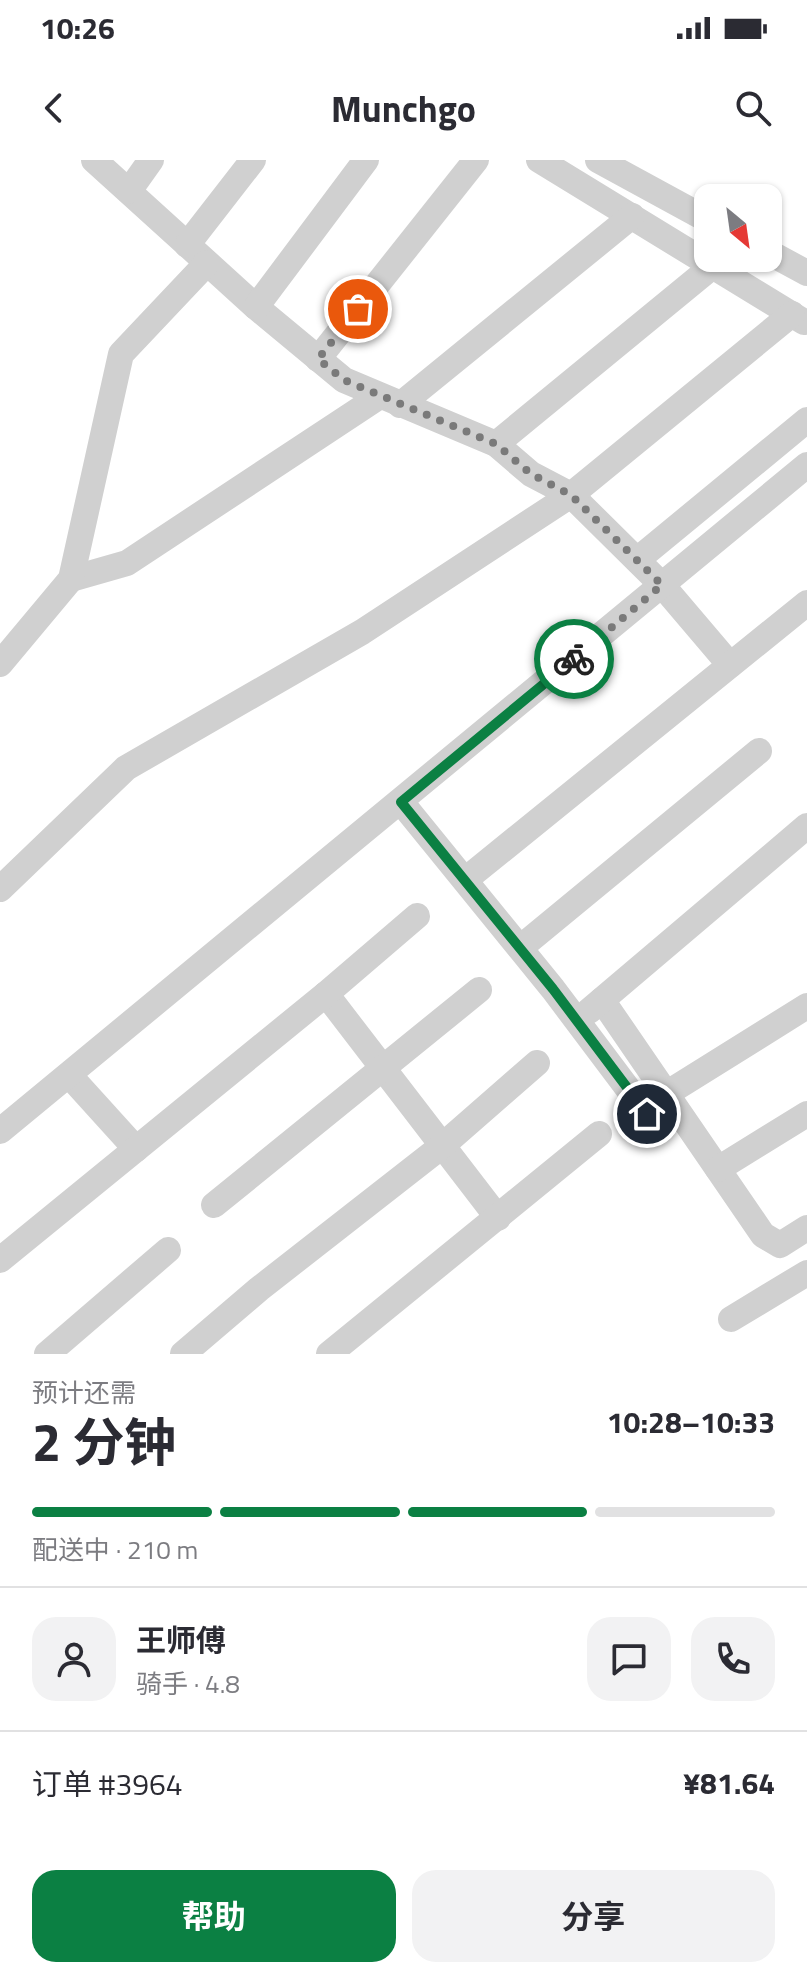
<!DOCTYPE html>
<html lang="zh">
<head>
<meta charset="utf-8">
<style>
	:root { --surface:#fff; --page:#f2f2f3; --text:#2b2b33; --muted:#7c7c81; --line:#e1e1e2; --accent:#0b8043 }
	body { margin:0; font-family:"Titillium Web","Noto Sans SC",sans-serif; background:var(--page); color:var(--text); height:100vh; display:flex; flex-direction:column; font-size:30px; white-space:nowrap }
	* { box-sizing:border-box; margin:0 }
	p { font-size:26px; color:var(--muted) }
	.icon { flex:none; width:44px; height:44px; fill:none; stroke:currentColor; stroke-width:2; stroke-linecap:round; stroke-linejoin:round }
	.map { position:relative; height:1194px; overflow:hidden }
	.details { display:flex; flex-direction:column; background:var(--surface); flex:1 }
	.details>* { flex:none }
	.needle { width:52px; rotate:151deg }
	.tools { position:absolute; left:694px; top:24px; display:grid; gap:16px }
	.tools a { display:grid; place-items:center; width:88px; height:88px; border-radius:16px; background:var(--surface); box-shadow:0 2px 6px #0004; font-size:40px }
	.pin { position:absolute; display:grid; place-items:center; width:68px; height:68px; color:#fff; margin:-34px; border:4px solid #fff; border-radius:50%; box-shadow:0 2px 8px #0007 }
	.courier { position:absolute; display:grid; place-items:center; width:80px; height:80px; margin:-40px; border:6px solid #0b8043; border-radius:50%; background:#fff; color:#222; box-shadow:0 2px 10px #0007 }
	.overview em { font-style:normal; font-weight:700 }
	.overview div { display:flex; flex-direction:column-reverse }
	.overview { display:flex; align-items:center; justify-content:space-between; height:136px; padding:0 32px }
	h1 { font-size:52px; font-weight:700; line-height:60px }
	.bar { display:grid; grid-template-columns:repeat(4,1fr); gap:12px 8px; align-content:center; height:96px; padding:0 32px }
	.bar i { height:10px; border-radius:6px; background:var(--line) }
	.bar .on { background:var(--accent) }
	.bar p { grid-column:span 4 }
	.line { display:flex; align-items:center; gap:20px; padding:0 32px; border-top:2px solid var(--line) }
	.line div { flex:1 }
	.round { display:grid; place-items:center; flex:none; width:84px; height:84px; border-radius:24px; background:var(--page) }
	.primary-button { display:flex; gap:16px; margin-top:auto; padding:16px 32px }
	.primary-button a { flex:1; height:92px; border-radius:24px; background:var(--accent); color:#fff; font-size:32px; font-weight:700; line-height:92px; text-align:center }
	.primary-button a+a { background:var(--page); color:var(--text) }
	.status { display:flex; justify-content:space-between; align-items:center; height:56px; padding:0 40px; background:var(--surface); direction:ltr }
	.status svg { height:22px; fill:currentColor }
	header { display:flex; justify-content:space-between; align-items:center; height:104px; padding:0 32px; background:var(--surface); font-size:36px; font-weight:700 }
	.map>svg:first-child { display:block }
	.lines { fill:none; stroke-linecap:round; stroke-linejoin:round }
	.minor { stroke:#d0d0d0; stroke-width:26 }
	.done { stroke:#7a7a7a; stroke-width:8; stroke-dasharray:0 14.4 }
	.route { stroke:#0b8043; stroke-width:10 }
</style>
</head>
<body>
<div class="status"><b>10:26</b><svg viewBox="0 0 49 12"><path d="M0 12V9h3v3zM5 12V6h3v6zM10 12V3h3v9zM15 12V0h3v12zM26 1h20v11H26zM47 4h2v5h-2z"/></svg></div>
<header><svg class="icon" aria-label="back" viewBox="0 0 24 24"><path d="M15 5l-7 7 7 7"/></svg>Munchgo<svg class="icon" aria-label="search" viewBox="0 0 24 24"><circle cx="10" cy="10" r="6"/><path d="M15 15l6 6"/></svg></header>
<div class="map">
<svg width="807" height="1194" viewBox="0 0 807 1194">
	<rect width="100%" height="100%" fill="#fff"/>
	<g class="lines">
		<!-- minor -->
		<g class="minor">
			<path d="M94,0l162,147 88,73 152,64 35,30 40,21 91,90 68,80"/>
			<path d="M539,0l265,162"/>
			<path d="M598,0l110,60"/>
			<path d="M129,31l22,-31"/>
			<path d="M187,85l66,-85"/>
			<path d="M768,92l39,21"/>
			<path d="M256,147l110,-147"/>
			<path d="M318,199l158,-199"/>
			<path d="M400,245l232,-189"/>
			<path d="M496,284l218,-179"/>
			<path d="M637,400l170,-140"/>
			<path d="M71,419l56,-16 253,-167"/>
			<path d="M0,504l71,-85 50,-225 86,-91"/>
			<path d="M401,642l152,187 94,125"/>
			<path d="M465,720l342,-277"/>
			<path d="M0,729l126,-121 236,-136 209,-137 221,-181"/>
			<path d="M520,788l239,-197"/>
			<path d="M326,834l172,224"/>
			<path d="M602,840l161,235 17,10 27,-17"/>
			<path d="M589,851l218,-185"/>
			<path d="M69,915l67,74"/>
			<path d="M666,934l141,-88"/>
			<path d="M0,971l807,-666"/>
			<path d="M718,1009l89,-55"/>
			<path d="M214,1045l265,-215"/>
			<path d="M0,1100l326,-266 91,-78"/>
			<path d="M731,1159l76,-46"/>
			<path d="M47,1194l121,-104"/>
			<path d="M183,1194l76,-65 183,-143 95,-83"/>
			<path d="M329,1194l270,-220"/>
		</g>
	</g>
	<g class="lines">
		<!-- done -->
		<path class="done" d="M358,149l-40,50 26,21 152,64 35,30 40,21 91,90 -88,74"/>
		<!-- route -->
		<path class="route" d="M574,499l-173,143 152,187 94,125"/>
	</g>
</svg>
<div class="tools">
<a><svg class="needle" viewBox="-14 -14 28 28"><path d="M0-13l5 13h-10z" fill="#e53935"/><path d="M0 13l5-13h-10z" fill="#7c7c81"/></svg></a>
</div>
<div class="pin" style="left:358px;top:149px;background:#ea580c"><svg class="icon" aria-label="bag" viewBox="0 0 24 24"><path d="M5 8h14l-1 12H6zM9 8a3 3 0 0 1 6 0"/></svg></div>
<div class="pin" style="left:647px;top:954px;background:#1f2937"><svg class="icon" aria-label="home" viewBox="0 0 24 24"><path d="M3 11l9-7 9 7M6 9v11h12V9"/></svg></div>
<div class="courier" style="left:574px;top:499px"><svg class="icon" aria-label="bike" viewBox="0 0 24 24"><circle cx="6" cy="16" r="4"/><circle cx="18" cy="16" r="4"/><path d="M6 16l4-8h5l3 8M10 8l3 8H6M13 5h3"/></svg></div>
</div>
<section class="details">
<div class="overview"><div><h1>2 分钟</h1><p>预计还需</p></div><em>10:28–10:33</em></div>
<div class="bar"><i class="on"></i><i class="on"></i><i class="on"></i><i></i><p>配送中 · 210 m</p></div>
<div class="line" style="height:144px"><a class="round"><svg class="icon" aria-label="person" viewBox="0 0 24 24"><circle cx="12" cy="8" r="4"/><path d="M4 21q1-7 8-7t8 7"/></svg></a><div><b>王师傅</b><p>骑手 · 4.8</p></div><a class="round"><svg class="icon" aria-label="chat" viewBox="0 0 24 24"><path d="M4 5h16v11H9l-5 4z"/></svg></a><a class="round"><svg class="icon" aria-label="phone" viewBox="0 0 24 24"><path d="M5 4h4l2 5-3 2q2 4 5 5l2-3 5 2v4C11 20 4 13 5 4z"/></svg></a></div>
<div class="line" style="height:104px"><div>订单 #3964</div><b>¥81.64</b></div>
<div class="primary-button"><a>帮助</a><a>分享</a></div>
</section>
</body>
</html>
